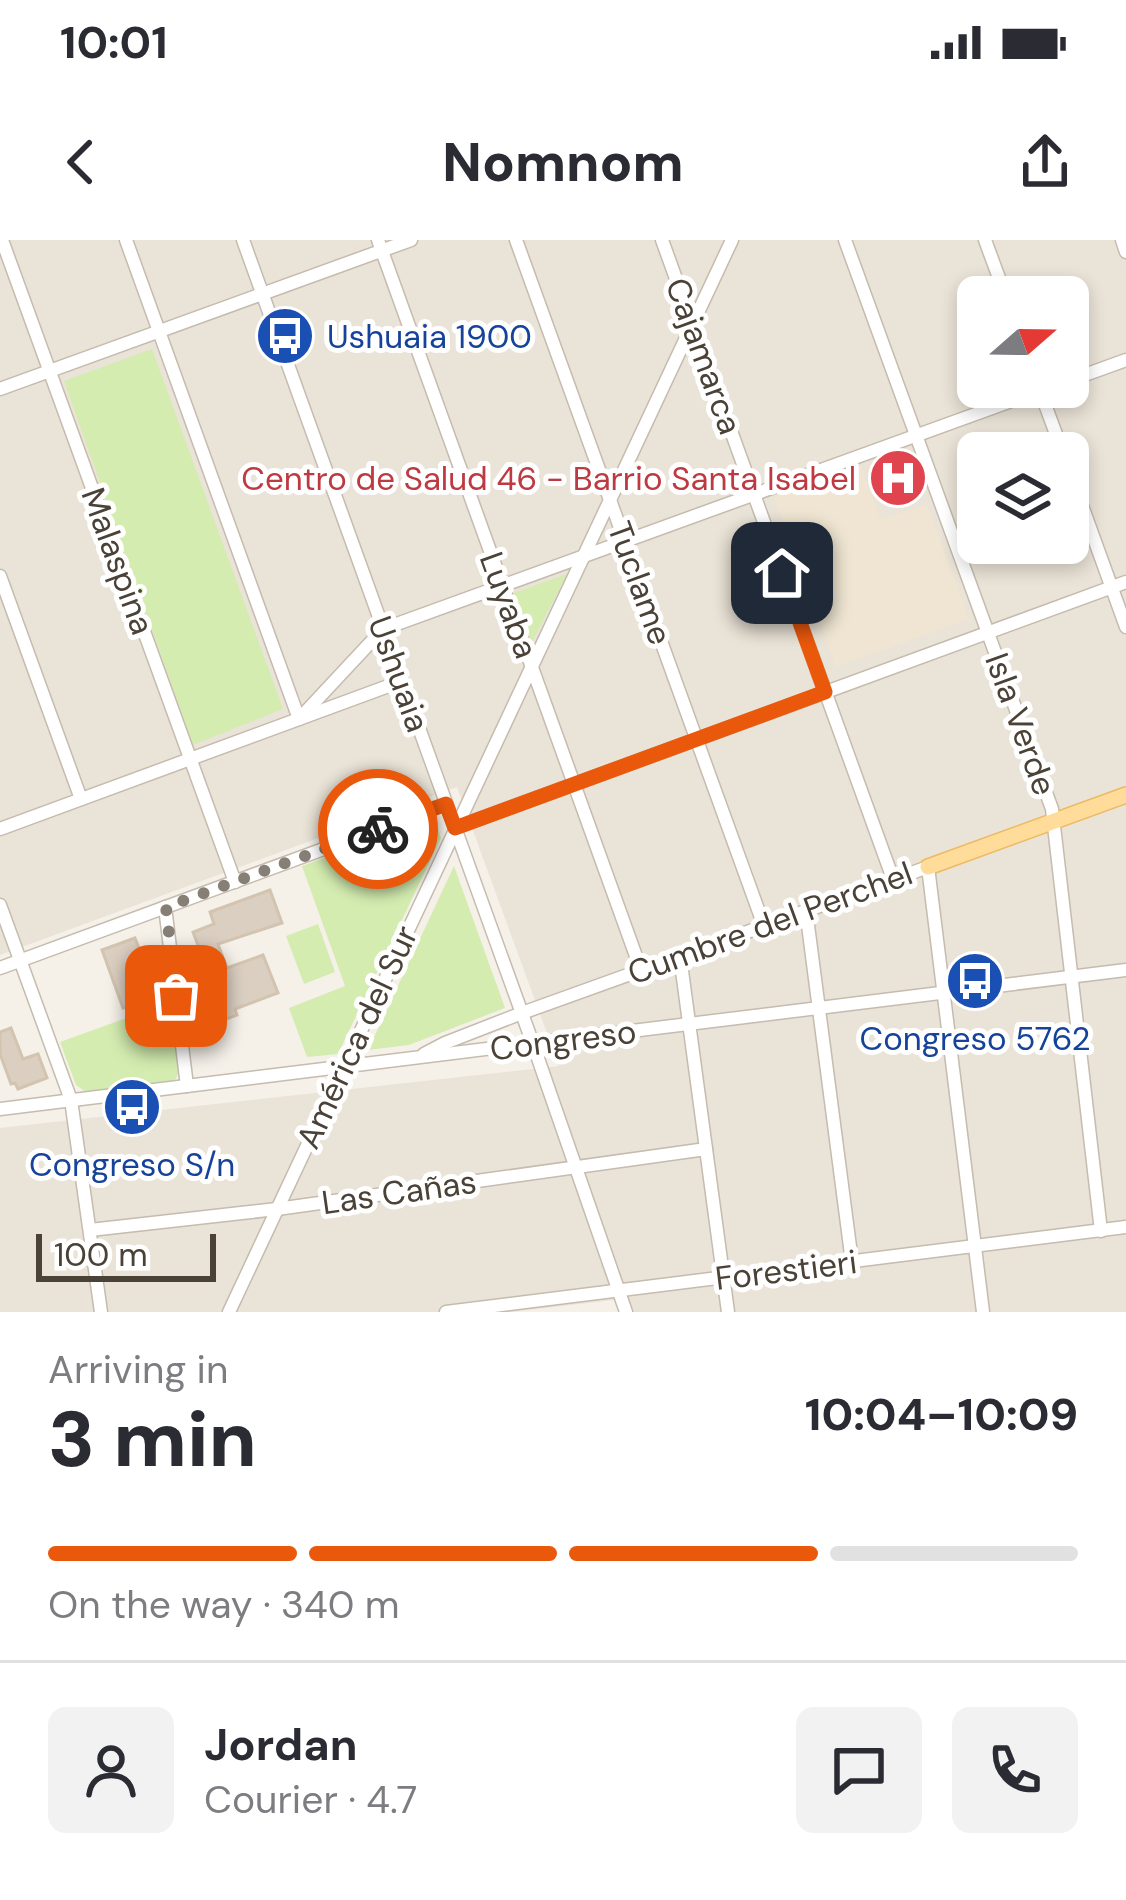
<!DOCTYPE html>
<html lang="en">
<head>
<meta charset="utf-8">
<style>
	:root { --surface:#fff; --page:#f2f2f3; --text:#2b2b33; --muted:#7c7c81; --line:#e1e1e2; --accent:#ea580c }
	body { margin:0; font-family:"DM Sans",sans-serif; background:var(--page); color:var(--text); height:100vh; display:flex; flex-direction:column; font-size:45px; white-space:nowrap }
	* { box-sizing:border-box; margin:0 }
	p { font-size:39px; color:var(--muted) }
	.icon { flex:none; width:66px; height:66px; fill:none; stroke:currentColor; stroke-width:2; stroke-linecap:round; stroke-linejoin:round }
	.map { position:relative; height:1072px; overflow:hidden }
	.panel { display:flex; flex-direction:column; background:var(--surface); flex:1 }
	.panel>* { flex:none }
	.needle { width:78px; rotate:70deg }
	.fabs { position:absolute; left:957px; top:36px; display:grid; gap:24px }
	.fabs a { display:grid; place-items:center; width:132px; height:132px; border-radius:18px; background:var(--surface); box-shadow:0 6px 18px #0003; font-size:60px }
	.scale { position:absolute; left:36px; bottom:30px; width:180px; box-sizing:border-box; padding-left:12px; border:6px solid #4a4137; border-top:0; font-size:33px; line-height:42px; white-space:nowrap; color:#4a4137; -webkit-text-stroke:9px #fff; paint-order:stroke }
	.pin { position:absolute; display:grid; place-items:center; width:102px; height:102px; color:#fff; margin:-51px; border-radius:24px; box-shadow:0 6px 18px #0006 }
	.courier { position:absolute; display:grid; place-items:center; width:120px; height:120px; margin:-60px; border:9px solid #ea580c; border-radius:50%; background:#fff; color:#222; box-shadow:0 3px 15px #0007 }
	.head em { font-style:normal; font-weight:800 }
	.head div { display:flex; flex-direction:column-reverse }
	.head { display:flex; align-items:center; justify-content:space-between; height:204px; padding:0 48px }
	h1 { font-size:78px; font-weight:800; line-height:90px }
	.bar { display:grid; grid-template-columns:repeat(4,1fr); gap:18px 12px; align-content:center; height:144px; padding:0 48px }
	.bar i { height:15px; border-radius:9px; background:var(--line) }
	.bar .active { background:var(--accent) }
	.bar p { grid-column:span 4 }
	.line { display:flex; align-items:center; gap:30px; padding:0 48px; border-top:3px solid var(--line) }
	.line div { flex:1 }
	.round { display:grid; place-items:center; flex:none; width:126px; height:126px; border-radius:18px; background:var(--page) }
	.status { display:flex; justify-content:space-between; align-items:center; height:84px; padding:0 60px; background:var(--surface); direction:ltr }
	.status svg { height:33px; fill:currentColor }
	header { display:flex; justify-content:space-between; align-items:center; height:156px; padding:0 48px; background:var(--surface); font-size:54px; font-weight:800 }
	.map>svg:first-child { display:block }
	.residential { fill:#eae3d7; fill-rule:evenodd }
	.education { fill:#efe5d2 }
	.green { fill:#d4ecb0 }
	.building { fill:#dbcfc1; stroke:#d3c4b0; stroke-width:3 }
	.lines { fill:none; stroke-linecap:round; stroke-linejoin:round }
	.minor-casing { stroke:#c5bbae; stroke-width:15 }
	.major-casing { stroke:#ebba61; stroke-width:18 }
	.minor { stroke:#fff; stroke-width:12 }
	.major { stroke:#ffdc99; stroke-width:15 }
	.done { stroke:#867f75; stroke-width:12; stroke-dasharray:0 21.6 }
	.route { stroke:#ea580c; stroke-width:15 }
	.labels { text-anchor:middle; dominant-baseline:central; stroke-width:10; stroke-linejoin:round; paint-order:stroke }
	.transit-label { font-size:33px; fill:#164399; stroke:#fff }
	.street-label { font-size:33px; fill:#4a4137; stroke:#fff }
	.health-label { font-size:33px; fill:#be3a42; stroke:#fff; text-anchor:end }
</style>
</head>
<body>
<div class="status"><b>10:01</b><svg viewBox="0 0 49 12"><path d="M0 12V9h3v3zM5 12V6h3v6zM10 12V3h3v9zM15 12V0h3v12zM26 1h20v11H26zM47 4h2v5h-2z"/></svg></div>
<header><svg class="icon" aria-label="back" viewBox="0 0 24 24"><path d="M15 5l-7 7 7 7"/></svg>Nomnom<svg class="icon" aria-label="share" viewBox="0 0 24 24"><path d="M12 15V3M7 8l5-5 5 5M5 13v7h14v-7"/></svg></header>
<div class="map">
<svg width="1126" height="1072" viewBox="0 0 1126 1072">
	<rect width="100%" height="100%" fill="#f5f1e9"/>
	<!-- residential -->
	<path class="residential" d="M0,0h1126v1072h-507l-5,-12 -103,12h-511v-184l559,-62 -102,-279 -457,168zM978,57h90v90h-90zM978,213h90v90h-90z"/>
	<!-- education -->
	<path class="education" d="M861,226l20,54 46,-16 42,115 -133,48 -62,-170z"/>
	<!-- green -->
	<g class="green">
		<path d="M152,109l131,360 -90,36 -129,-364z"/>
		<path d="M567,334l-38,74 -18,-54z"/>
		<path d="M434,578l7,20 -103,216 -31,3 -18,-49 56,-22 -43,-120z"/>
		<path d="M454,626l51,142 -96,37 -41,5z"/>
		<path d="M318,684l17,48 -31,12 -18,-48z"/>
		<path d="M171,762l9,69 -5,9 -89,12 -10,-7 -16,-43z"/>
	</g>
	<!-- building -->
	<g class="building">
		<path d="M270,650l12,33 -64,21 9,24 36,-13 15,38 -43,16 2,6 -27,10 -14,-39 3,-1 -4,-12 12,-4 -14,-37 21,-8 -4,-12z"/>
		<path d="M135,698l10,26 6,-2 5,14 -7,3 6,17 -32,12 -21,-58z"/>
		<path d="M11,788l12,31 15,-5 9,24 -29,11 -3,-6 -4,1 -11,-30v-22z"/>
	</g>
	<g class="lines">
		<!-- minor casing -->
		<g class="minor-casing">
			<g id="minor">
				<path d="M2,0l233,642"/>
				<path d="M126,0l173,479 84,-90 667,-242"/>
				<path d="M243,0l290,804 93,268"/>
				<path d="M378,0l263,730"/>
				<path d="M516,0l248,686"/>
				<path d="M662,0l231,639"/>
				<path d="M845,0l207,569 49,422"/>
				<path d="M985,0l21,57"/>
				<path d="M1122,0l4,12"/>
				<path d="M1068,141l58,-21"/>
				<path d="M1039,148l24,65"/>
				<path d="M0,149l411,-149"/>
				<path d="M1068,227l58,160"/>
				<path d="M0,336l81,223"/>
				<path d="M455,588l671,-246"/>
				<path d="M0,589l402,-148"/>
				<path d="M0,665l71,195 30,212"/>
				<path d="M165,667l22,179"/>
				<path d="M806,670l46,352"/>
				<path d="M680,716l48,356"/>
				<path d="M0,728l446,-164"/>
				<path d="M424,814l21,-11 77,-30 406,-146 55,445"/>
				<path d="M0,869l1126,-139"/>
				<path d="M90,990l187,-21 429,-60"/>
				<path d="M229,1072l503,-1072"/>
				<path d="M446,1072l680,-85"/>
			</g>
		</g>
		<!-- major casing -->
		<g class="major-casing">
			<path id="major" d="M928,627l198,-72"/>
		</g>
		<!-- minor -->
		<use href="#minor" class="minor"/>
		<!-- major -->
		<use href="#major" class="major"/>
	</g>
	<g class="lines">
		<!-- done -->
		<path class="done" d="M176,756l-10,-89 212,-78"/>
		<!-- route -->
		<path class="route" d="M378,589l68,-25 9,24 370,-136 -43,-119"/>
	</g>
	<!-- icons -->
	<defs>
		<g id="bus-disc" transform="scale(3)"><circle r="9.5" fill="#1a4fb4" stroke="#fff"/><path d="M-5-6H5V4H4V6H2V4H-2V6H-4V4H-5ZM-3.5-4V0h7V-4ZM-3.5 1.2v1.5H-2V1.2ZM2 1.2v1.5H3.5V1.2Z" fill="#fff"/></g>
		<g id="hospital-disc" transform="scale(3)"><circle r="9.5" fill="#e0444e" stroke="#fff"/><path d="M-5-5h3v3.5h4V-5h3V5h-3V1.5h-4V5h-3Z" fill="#fff"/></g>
	</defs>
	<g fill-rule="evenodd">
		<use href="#bus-disc" x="285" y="96"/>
		<use href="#hospital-disc" x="898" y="238"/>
		<use href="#bus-disc" x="975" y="741"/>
		<use href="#bus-disc" x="132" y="867"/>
	</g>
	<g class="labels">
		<!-- transit labels -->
		<g class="transit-label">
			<text x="327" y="96" text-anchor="start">Ushuaia 1900</text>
			<text x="975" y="798">Congreso 5762</text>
			<text x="132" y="924">Congreso S/n</text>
		</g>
		<!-- street labels -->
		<g class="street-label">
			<text transform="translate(704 116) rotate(70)">Cajamarca</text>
			<text transform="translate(118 321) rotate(70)">Malaspina</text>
			<text transform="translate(640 343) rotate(70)">Tuclame</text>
			<text transform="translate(509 365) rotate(70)">Luyaba</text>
			<text transform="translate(399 434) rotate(70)">Ushuaia</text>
			<text transform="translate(1021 484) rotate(70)">Isla Verde</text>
			<text transform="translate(770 683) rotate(-20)">Cumbre del Perchel</text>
			<text transform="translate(357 797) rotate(-65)">América del Sur</text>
			<text transform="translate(563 800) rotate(-7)">Congreso</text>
			<text transform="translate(399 952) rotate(-8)">Las Cañas</text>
			<text transform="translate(786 1030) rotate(-7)">Forestieri</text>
		</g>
		<!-- health labels -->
		<g class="health-label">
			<text x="856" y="238">Centro de Salud 46 - Barrio Santa Isabel</text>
		</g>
	</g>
</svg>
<div class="fabs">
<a><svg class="needle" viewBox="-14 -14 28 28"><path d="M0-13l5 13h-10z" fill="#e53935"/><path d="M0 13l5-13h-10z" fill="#7c7c81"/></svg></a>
<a><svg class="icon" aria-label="layers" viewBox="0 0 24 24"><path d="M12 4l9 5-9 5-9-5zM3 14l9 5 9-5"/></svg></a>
</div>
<div class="scale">100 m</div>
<div class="pin" style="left:176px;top:756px;background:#ea580c"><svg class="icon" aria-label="bag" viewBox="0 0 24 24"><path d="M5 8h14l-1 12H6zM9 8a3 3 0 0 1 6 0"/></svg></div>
<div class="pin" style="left:782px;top:333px;background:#1f2937"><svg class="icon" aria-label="home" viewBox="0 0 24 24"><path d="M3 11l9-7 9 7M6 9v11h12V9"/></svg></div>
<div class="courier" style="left:378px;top:589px"><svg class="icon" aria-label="bike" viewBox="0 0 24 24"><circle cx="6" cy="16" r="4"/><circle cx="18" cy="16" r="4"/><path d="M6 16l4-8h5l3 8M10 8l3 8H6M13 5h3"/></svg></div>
</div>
<section class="panel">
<div class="head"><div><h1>3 min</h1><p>Arriving in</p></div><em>10:04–10:09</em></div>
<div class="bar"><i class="active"></i><i class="active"></i><i class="active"></i><i></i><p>On the way · 340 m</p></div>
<div class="line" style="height:216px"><a class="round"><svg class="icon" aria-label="person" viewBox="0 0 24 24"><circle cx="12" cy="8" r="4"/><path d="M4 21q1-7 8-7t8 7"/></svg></a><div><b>Jordan</b><p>Courier · 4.7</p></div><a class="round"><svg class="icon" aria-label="chat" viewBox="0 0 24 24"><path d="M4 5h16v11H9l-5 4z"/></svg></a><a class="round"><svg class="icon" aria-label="phone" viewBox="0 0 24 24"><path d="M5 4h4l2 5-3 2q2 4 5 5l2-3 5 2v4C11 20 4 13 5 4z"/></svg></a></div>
</section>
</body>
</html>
